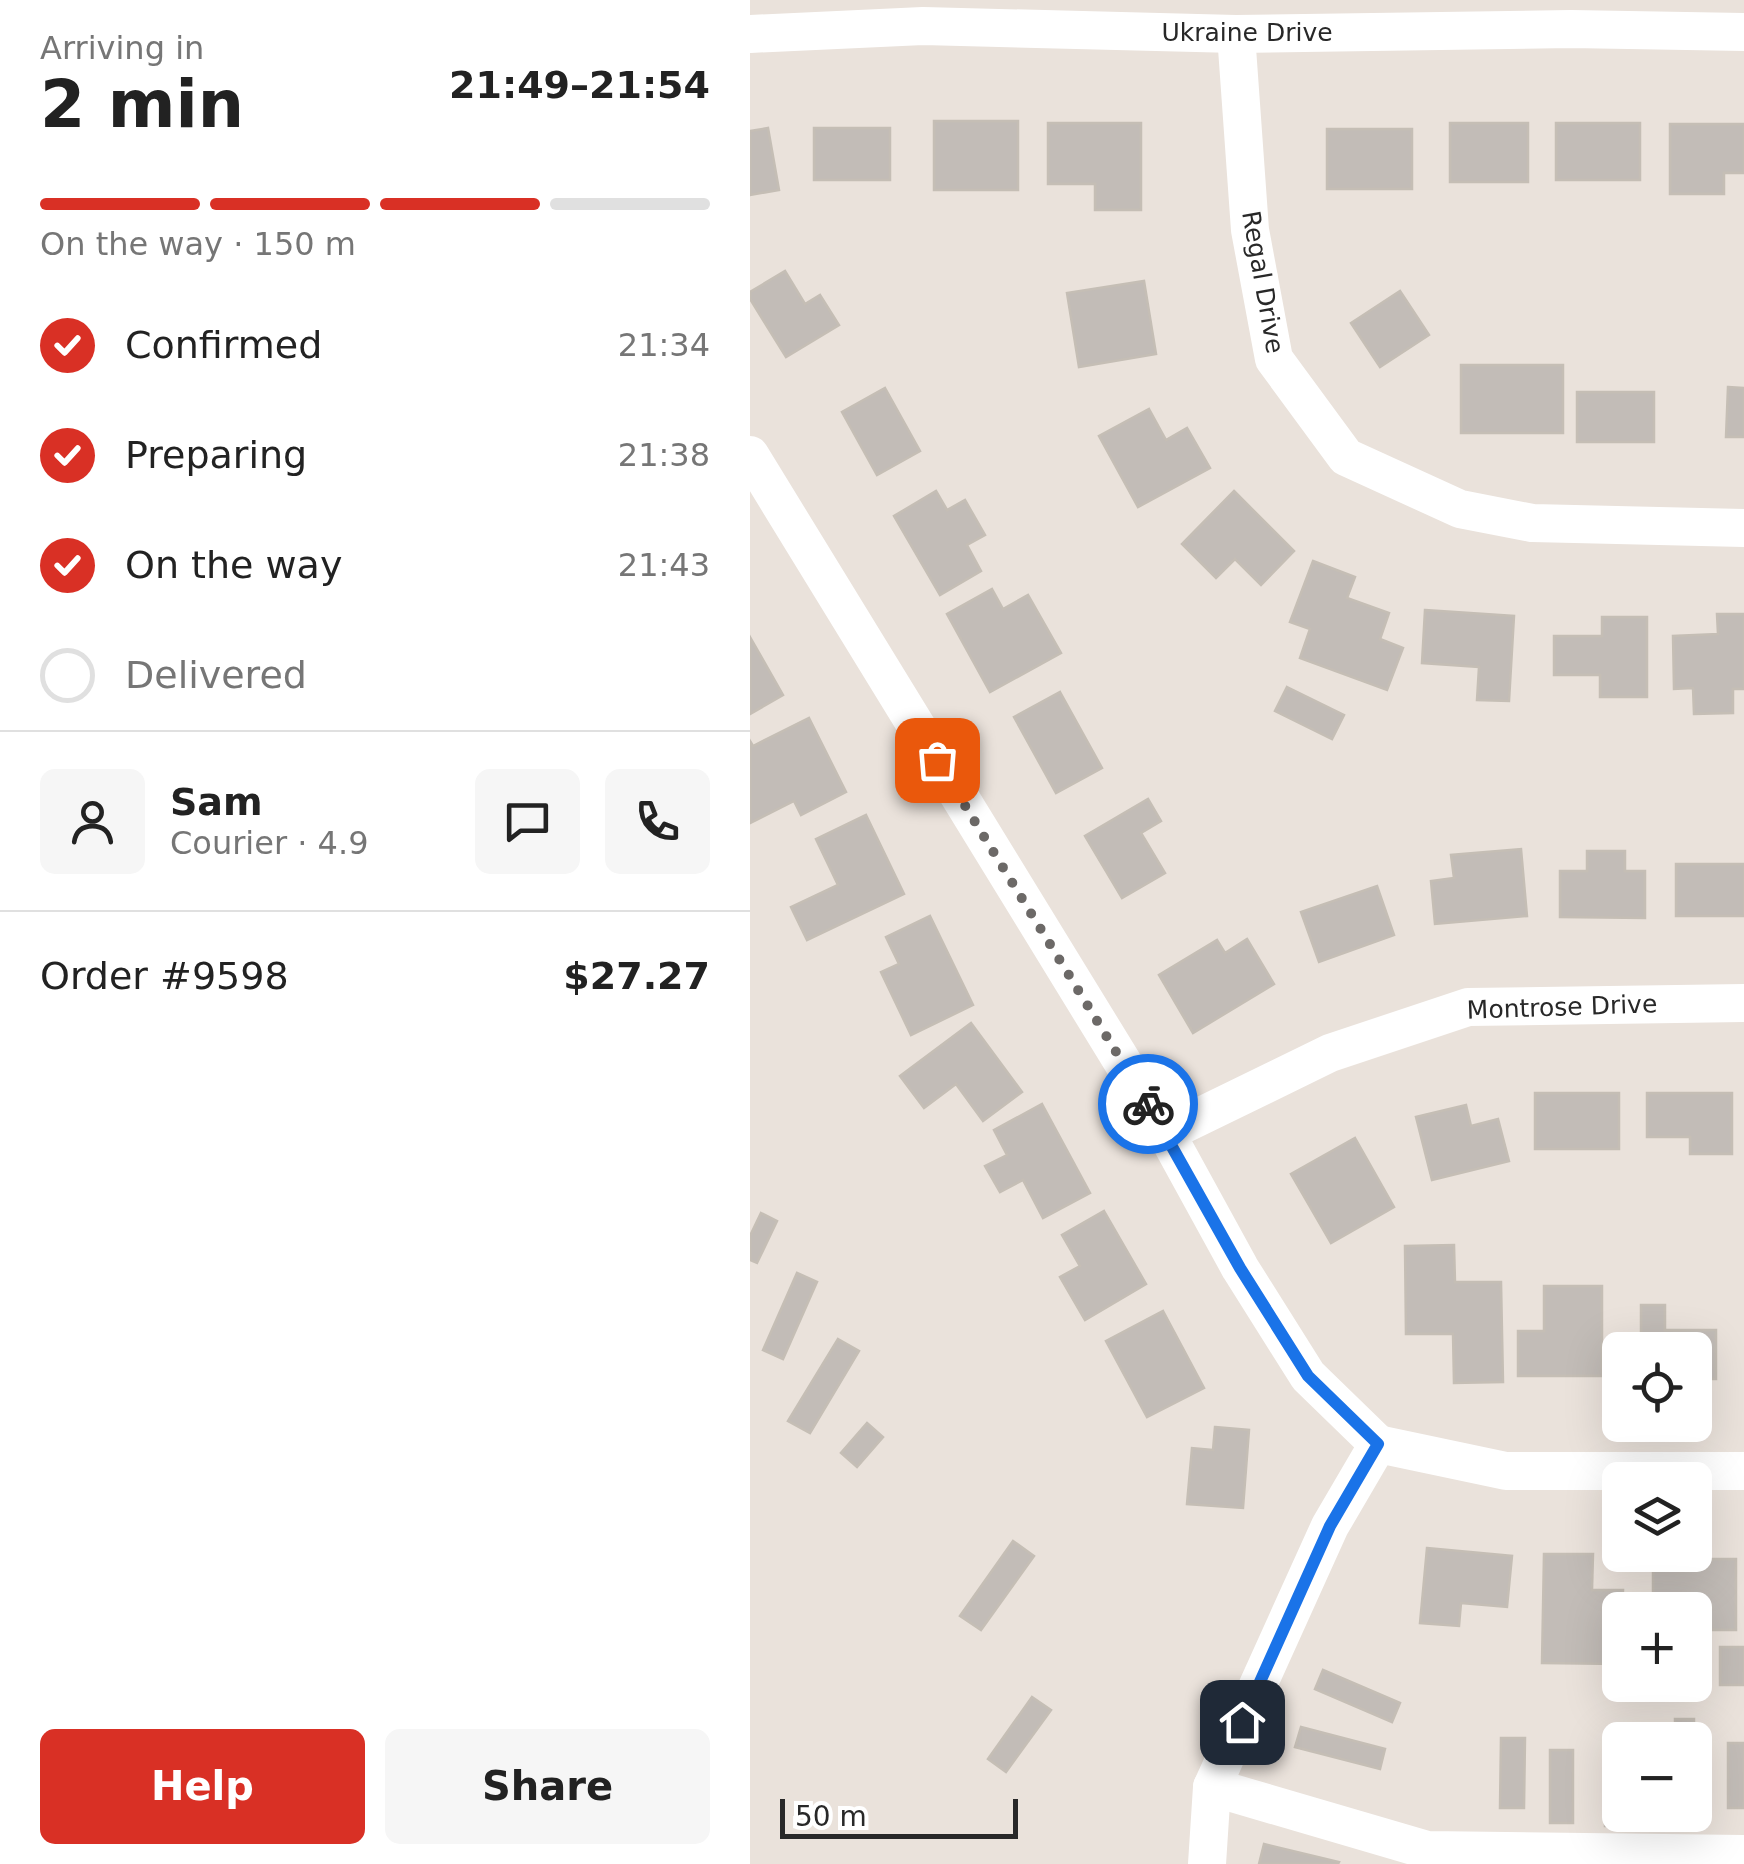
<!DOCTYPE html>
<html lang="en">
<head>
<meta charset="utf-8">
<style>
	:root { --surface:#fff; --page:#f6f6f6; --text:#222; --muted:#767676; --line:#e0e0e0; --accent:#d93025 }
	body { margin:0; font-family:"DejaVu Sans",sans-serif; background:var(--page); color:var(--text); height:100vh; display:flex; flex-direction:column; font-size:38px; white-space:nowrap }
	* { box-sizing:border-box; margin:0 }
	p { font-size:32px; color:var(--muted) }
	.icon { flex:none; width:55px; height:55px; fill:none; stroke:currentColor; stroke-width:2; stroke-linecap:round; stroke-linejoin:round }
	.map { position:relative; flex:1; overflow:hidden }
	.details { display:flex; flex-direction:column; background:var(--surface); width:750px }
	.details>* { flex:none }
	.buttons { position:absolute; left:852px; top:1332px; display:grid; gap:20px }
	.buttons a { display:grid; place-items:center; width:110px; height:110px; border-radius:15px; background:var(--surface); box-shadow:0 10px 40px #0002; font-size:50px }
	.scale { position:absolute; left:30px; bottom:25px; width:238px; box-sizing:border-box; padding-left:10px; border:5px solid #282828; border-top:0; font-size:28px; line-height:35px; white-space:nowrap; color:#282828; -webkit-text-stroke:8px #fff; paint-order:stroke }
	.pin { position:absolute; display:grid; place-items:center; width:85px; height:85px; color:#fff; margin:-42px; border-radius:20px; box-shadow:0 5px 15px #0006 }
	.courier { position:absolute; display:grid; place-items:center; width:100px; height:100px; margin:-50px; border:8px solid #1a73e8; border-radius:50%; background:#fff; color:#222; box-shadow:0 2px 12px #0007 }
	.headline em { font-style:normal; font-weight:600 }
	.headline div { display:flex; flex-direction:column-reverse }
	.headline { display:flex; align-items:center; justify-content:space-between; height:170px; padding:0 40px }
	h1 { font-size:65px; font-weight:600; line-height:75px }
	.bar { display:grid; grid-template-columns:repeat(4,1fr); gap:15px 10px; align-content:center; height:120px; padding:0 40px }
	.bar i { height:12px; border-radius:8px; background:var(--line) }
	.bar .selected { background:var(--accent) }
	.bar p { grid-column:span 4 }
	.line { display:flex; align-items:center; gap:25px; padding:0 40px; border-top:2px solid var(--line) }
	.line div { flex:1 }
	.round { display:grid; place-items:center; flex:none; width:105px; height:105px; border-radius:15px; background:var(--page) }
	ol { padding:0 40px; list-style:none }
	li { display:flex; align-items:center; gap:30px; height:110px }
	li p { margin-inline-start:auto }
	li .icon { padding:10px; border-radius:50%; background:var(--accent); color:#fff; stroke-width:4 }
	li:last-child { color:var(--muted) }
	li i { width:55px; height:55px; border:5px solid var(--line); border-radius:50% }
	.action { display:flex; gap:20px; margin-top:auto; padding:20px 40px }
	.action a { flex:1; height:115px; border-radius:15px; background:var(--accent); color:#fff; font-size:40px; font-weight:600; line-height:115px; text-align:center }
	.action a+a { background:var(--page); color:var(--text) }
	main { display:flex; flex:1; min-height:0 }
	.map>svg:first-child { display:block }
	.building { fill:#c2bcb7; stroke:#c5beb5; stroke-width:2.5 }
	.lines { fill:none; stroke-linecap:round; stroke-linejoin:round }
	.street { stroke:#fff; stroke-width:38 }
	.done { stroke:#6c6967; stroke-width:10; stroke-dasharray:0 18 }
	.route { stroke:#1a73e8; stroke-width:12 }
	.labels { text-anchor:middle; dominant-baseline:central; stroke-width:10; stroke-linejoin:round; paint-order:stroke }
	.street-label { font-size:25px; fill:#282828; stroke:#fff }
</style>
</head>
<body>
<main>
<section class="details">
<div class="headline"><div><h1>2 min</h1><p>Arriving in</p></div><em>21:49–21:54</em></div>
<div class="bar"><i class="selected"></i><i class="selected"></i><i class="selected"></i><i></i><p>On the way · 150 m</p></div>
<ol>
<li><svg class="icon" aria-label="check" viewBox="0 0 24 24"><path d="M5 12l5 5 9-10"/></svg>Confirmed<p>21:34</p></li>
<li><svg class="icon" aria-label="check" viewBox="0 0 24 24"><path d="M5 12l5 5 9-10"/></svg>Preparing<p>21:38</p></li>
<li><svg class="icon" aria-label="check" viewBox="0 0 24 24"><path d="M5 12l5 5 9-10"/></svg>On the way<p>21:43</p></li>
<li><i></i>Delivered</li>
</ol>
<div class="line" style="height:180px"><a class="round"><svg class="icon" aria-label="person" viewBox="0 0 24 24"><circle cx="12" cy="8" r="4"/><path d="M4 21q1-7 8-7t8 7"/></svg></a><div><b>Sam</b><p>Courier · 4.9</p></div><a class="round"><svg class="icon" aria-label="chat" viewBox="0 0 24 24"><path d="M4 5h16v11H9l-5 4z"/></svg></a><a class="round"><svg class="icon" aria-label="phone" viewBox="0 0 24 24"><path d="M5 4h4l2 5-3 2q2 4 5 5l2-3 5 2v4C11 20 4 13 5 4z"/></svg></a></div>
<div class="line" style="height:130px"><div>Order #9598</div><b>$27.27</b></div>
<div class="action"><a>Help</a><a>Share</a></div>
</section>
<div class="map">
<svg width="994" height="1864" viewBox="0 0 994 1864">
	<rect width="100%" height="100%" fill="#eae2db"/>
	<!-- building -->
	<g class="building">
		<rect x="184" y="121" width="84" height="69"/>
		<path d="M298,123h93v87h-46v-26h-47z"/>
		<rect x="700" y="123" width="78" height="59"/>
		<rect x="806" y="123" width="84" height="57"/>
		<path d="M920,124h74v49h-20v21h-54z"/>
		<path d="M18,128l11,62 -29,5v-64z"/>
		<rect x="64" y="128" width="76" height="52"/>
		<rect x="577" y="129" width="85" height="60"/>
		<path d="M35,271l20,33 15,-9 19,30 -53,32 -36,-58v-7z"/>
		<path d="M394,281l12,73 -77,13 -12,-74z"/>
		<path d="M650,291l29,44 -49,32 -29,-44z"/>
		<rect x="711" y="365" width="102" height="68"/>
		<path d="M978,387l16,1v49h-18z"/>
		<path d="M135,388l35,63 -43,24 -35,-63z"/>
		<rect x="827" y="392" width="77" height="50"/>
		<path d="M399,409l17,31 21,-12 23,40 -72,39 -39,-71z"/>
		<path d="M186,491l11,19 18,-10 20,35 -18,10 14,26 -41,24 -46,-79z"/>
		<path d="M484,491l60,60 -33,34 -26,-26 -19,19 -34,-34z"/>
		<path d="M563,561l42,16 -8,21 42,15 -9,26 23,9 -16,42 -87,-32 10,-29 -20,-7z"/>
		<path d="M242,589l11,20 25,-14 33,58 -71,39 -43,-78z"/>
		<path d="M675,610l89,6 -5,85 -32,-1 2,-33 -57,-4z"/>
		<path d="M967,614h27v75h-11v24l-39,1 -1,-26 -19,1 -1,-53 45,-2z"/>
		<path d="M852,617h45v80h-47v-22h-46v-39h48z"/>
		<path d="M0,637l33,58 -33,19z"/>
		<path d="M537,687l57,28 -12,24 -57,-28z"/>
		<path d="M310,692l42,76 -46,25 -42,-76z"/>
		<path d="M59,718l37,74 -45,23 -7,-14 -44,22v-82l3,5z"/>
		<path d="M398,799l13,22 -20,12 24,40 -43,25 -37,-62z"/>
		<path d="M116,815l38,79 -97,46 -16,-33 47,-22 -22,-46z"/>
		<path d="M771,849l6,67 -92,8 -4,-43 23,-3 -3,-23z"/>
		<path d="M837,851h38v20h20v47l-85,-1v-46h27z"/>
		<rect x="926" y="864" width="68" height="52"/>
		<path d="M627,886l17,49 -75,27 -18,-50z"/>
		<path d="M180,916l43,89 -62,30 -30,-63 18,-8 -13,-27z"/>
		<path d="M497,939l27,45 -81,49 -34,-58 58,-35 8,13z"/>
		<path d="M221,1023l51,69 -39,29 -27,-37 -32,24 -24,-32z"/>
		<rect x="785" y="1093" width="84" height="56"/>
		<path d="M897,1093h85v61h-42v-17h-43z"/>
		<path d="M292,1104l48,89 -47,25 -20,-38 -23,12 -15,-26 22,-11 -13,-25z"/>
		<path d="M716,1105l5,21 27,-7 11,42 -77,19 -16,-63z"/>
		<path d="M605,1138l39,69 -63,36 -40,-69z"/>
		<path d="M354,1211l42,73 -61,36 -25,-43 20,-11 -18,-31z"/>
		<path d="M11,1213l16,8 -20,42 -7,-3v-24z"/>
		<path d="M704,1245l1,37h46l2,100 -49,1 -1,-49h-47l-1,-88z"/>
		<path d="M47,1273l20,9 -34,77 -20,-9z"/>
		<path d="M794,1286h58v90h-84v-45h26z"/>
		<path d="M891,1305h24v25h51v49h-21v-29h-54z"/>
		<path d="M413,1311l41,77 -57,29 -41,-76z"/>
		<path d="M88,1339l21,12 -49,82 -22,-12z"/>
		<path d="M117,1423l16,14 -26,30 -16,-14z"/>
		<path d="M465,1427l34,3 -6,78 -56,-4 5,-56 21,2z"/>
		<path d="M263,1541l21,15 -53,74 -21,-14z"/>
		<path d="M677,1548l85,8 -5,51 -46,-4 -2,23 -39,-3z"/>
		<path d="M794,1554h49l-1,36h31l-3,74 -78,-1z"/>
		<path d="M903,1559h83v71h-41v-20h-4v-4h-38z"/>
		<rect x="970" y="1647" width="24" height="38"/>
		<path d="M573,1670l77,33 -8,19 -77,-33z"/>
		<path d="M282,1697l19,13 -45,62 -18,-13z"/>
		<rect x="925" y="1719" width="19" height="21"/>
		<path d="M551,1727l84,22 -5,20 -85,-22z"/>
		<path d="M751,1738h24l-1,70h-24z"/>
		<rect x="978" y="1743" width="16" height="65"/>
		<rect x="800" y="1750" width="23" height="73"/>
		<path d="M855,1763h15v52h6v11h-21z"/>
		<path d="M514,1844l75,18 -1,2h-79z"/>
	</g>
	<g class="lines">
		<!-- street -->
		<g class="street">
			<path d="M0,34l173,-8 313,8 335,-5 173,3"/>
			<path d="M486,34l14,196 24,129 72,98 114,52 72,14 212,5"/>
			<path d="M0,455l416,678 74,135 68,108 70,68"/>
			<path d="M416,1133l164,-80 138,-46 276,-4"/>
			<path d="M628,1444l128,27h238"/>
			<path d="M462,1787l215,63 317,4"/>
			<path d="M457,1864l5,-77 118,-261 48,-82"/>
		</g>
	</g>
	<g class="lines">
		<!-- done -->
		<path class="done" d="M187,760l211,344"/>
		<!-- route -->
		<path class="route" d="M398,1104l92,164 68,108 70,68 -48,82 -88,196"/>
	</g>
	<g class="labels">
		<!-- street labels -->
		<g class="street-label">
			<text x="497" y="32">Ukraine Drive</text>
			<text transform="translate(513 282) rotate(80)">Regal Drive</text>
			<text transform="translate(812 1007) rotate(-2)">Montrose Drive</text>
		</g>
	</g>
</svg>
<div class="buttons">
<a><svg class="icon" aria-label="locate" viewBox="0 0 24 24"><circle cx="12" cy="12" r="6"/><path d="M12 2v4M12 18v4M2 12h4M18 12h4"/></svg></a>
<a><svg class="icon" aria-label="layers" viewBox="0 0 24 24"><path d="M12 4l9 5-9 5-9-5zM3 14l9 5 9-5"/></svg></a>
<a>+</a>
<a>−</a>
</div>
<div class="scale">50 m</div>
<div class="pin" style="left:187px;top:760px;background:#ea580c"><svg class="icon" aria-label="bag" viewBox="0 0 24 24"><path d="M5 8h14l-1 12H6zM9 8a3 3 0 0 1 6 0"/></svg></div>
<div class="pin" style="left:492px;top:1722px;background:#1f2937"><svg class="icon" aria-label="home" viewBox="0 0 24 24"><path d="M3 11l9-7 9 7M6 9v11h12V9"/></svg></div>
<div class="courier" style="left:398px;top:1104px"><svg class="icon" aria-label="bike" viewBox="0 0 24 24"><circle cx="6" cy="16" r="4"/><circle cx="18" cy="16" r="4"/><path d="M6 16l4-8h5l3 8M10 8l3 8H6M13 5h3"/></svg></div>
</div>
</main>
</body>
</html>
